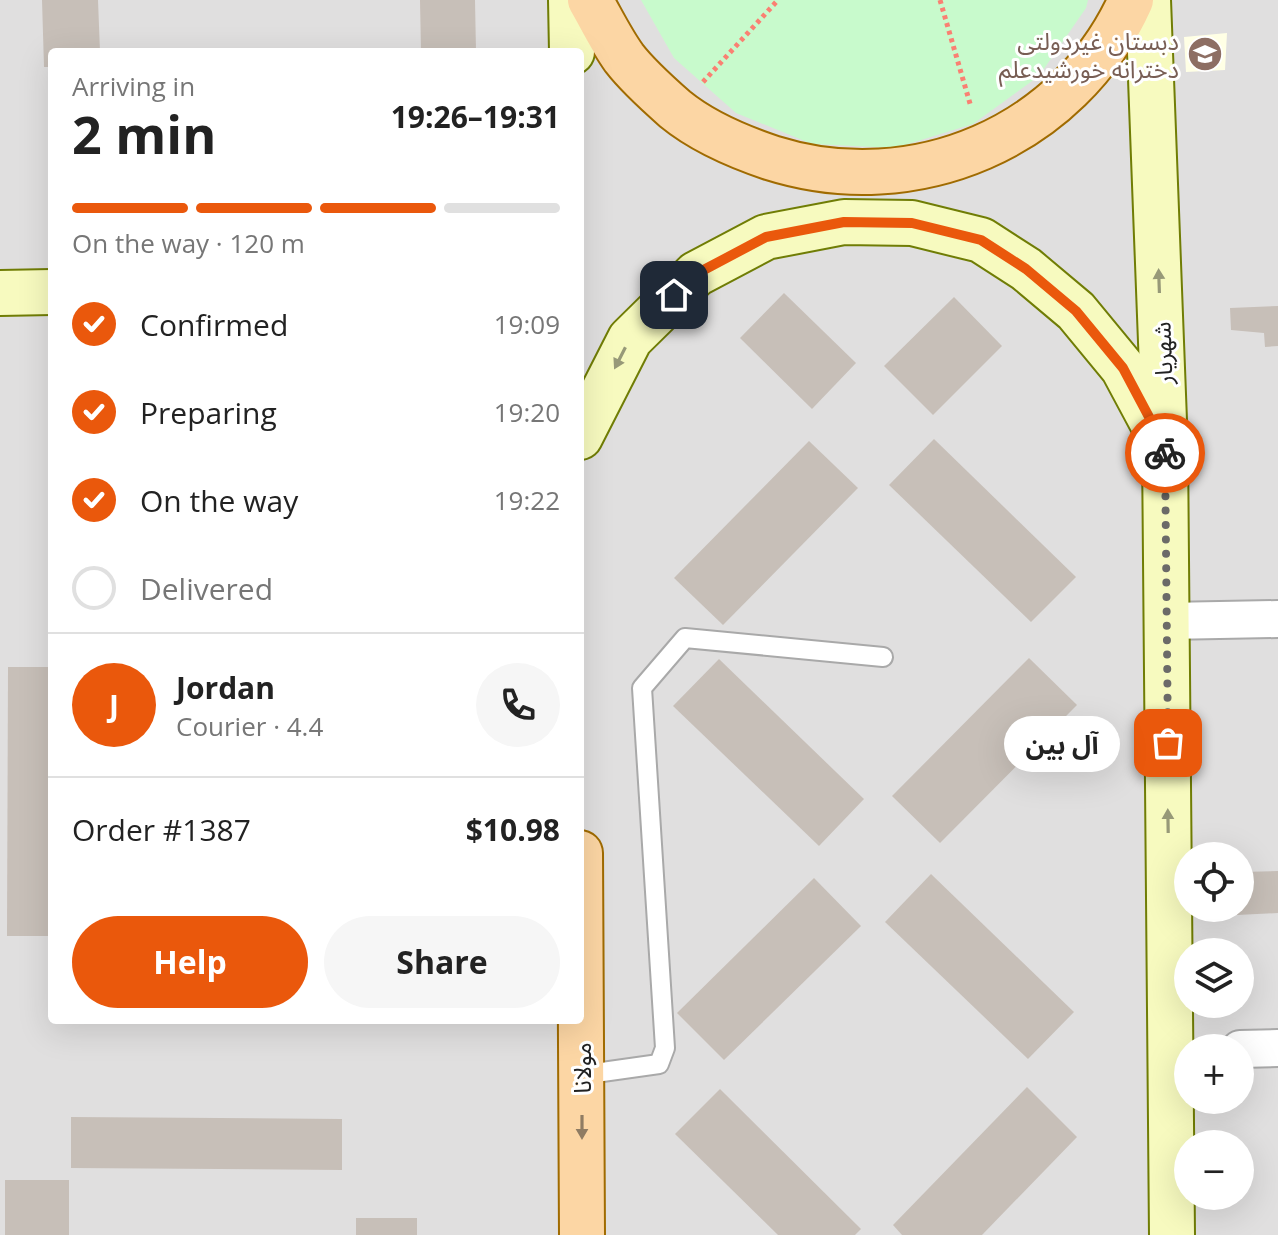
<!DOCTYPE html>
<html lang="en">
<head>
<meta charset="utf-8">
<style>
	:root { --surface:#fff; --page:#f6f6f6; --text:#222; --muted:#767676; --line:#e0e0e0; --accent:#ea580c }
	body { margin:0; font-family:"Open Sans","Noto Sans Arabic",sans-serif; background:var(--page); color:var(--text); height:100vh; display:flex; flex-direction:column; font-size:30px; white-space:nowrap }
	* { box-sizing:border-box; margin:0 }
	p { font-size:26px; color:var(--muted) }
	.icon { flex:none; width:44px; height:44px; fill:none; stroke:currentColor; stroke-width:2; stroke-linecap:round; stroke-linejoin:round }
	.map { position:relative; flex:1; overflow:hidden }
	.sheet { position:absolute; left:48px; top:48px; width:536px; height:976px; display:flex; flex-direction:column; background:var(--surface); border-radius:8px; box-shadow:0 8px 32px #0002 }
	.sheet>* { flex:none }
	.buttons { position:absolute; left:1174px; top:842px; display:grid; gap:16px }
	.buttons a { display:grid; place-items:center; width:80px; height:80px; border-radius:50%; background:var(--surface); box-shadow:0 8px 32px #0002; font-size:40px }
	.pin { position:absolute; display:grid; place-items:center; width:68px; height:68px; color:#fff; margin:-34px; border-radius:16px; box-shadow:0 4px 12px #0006 }
	.courier { position:absolute; display:grid; place-items:center; width:80px; height:80px; margin:-40px; border:6px solid #ea580c; border-radius:50%; background:#fff; color:#222; box-shadow:0 2px 10px #0007 }
	.bubble { position:absolute; height:56px; border-radius:28px; background:var(--surface); box-shadow:0 8px 32px #0002; font-size:26px; font-weight:700; line-height:56px; text-align:center }
	.head em { font-style:normal; font-weight:700 }
	.head div { display:flex; flex-direction:column-reverse }
	.head { display:flex; align-items:center; justify-content:space-between; height:136px; padding:0 24px }
	h1 { font-size:52px; font-weight:700; line-height:60px }
	.bar { display:grid; grid-template-columns:repeat(4,1fr); gap:12px 8px; align-content:center; height:96px; padding:0 24px }
	.bar i { height:10px; border-radius:6px; background:var(--line) }
	.bar .current { background:var(--accent) }
	.bar p { grid-column:span 4 }
	.line { display:flex; align-items:center; gap:20px; padding:0 24px; border-top:2px solid var(--line) }
	.line div { flex:1 }
	.round { display:grid; place-items:center; flex:none; width:84px; height:84px; border-radius:42px; background:var(--page) }
	ol { padding:0 24px; list-style:none }
	li { display:flex; align-items:center; gap:24px; height:88px }
	li p { margin-inline-start:auto }
	li .icon { padding:8px; border-radius:50%; background:var(--accent); color:#fff; stroke-width:4 }
	li:last-child { color:var(--muted) }
	li i { width:44px; height:44px; border:4px solid var(--line); border-radius:50% }
	.cta { display:flex; gap:16px; margin-top:auto; padding:16px 24px }
	.cta a { flex:1; height:92px; border-radius:48px; background:var(--accent); color:#fff; font-size:32px; font-weight:700; line-height:92px; text-align:center }
	.cta a+a { background:var(--page); color:var(--text) }
	.map>svg:first-child { display:block }
	.residential { fill:#e0dfdf; fill-rule:evenodd }
	.education { fill:#ffffe5 }
	.park { fill:#c8facc }
	.building { fill:#c7bfb8 }
	.lines { fill:none; stroke-linecap:round; stroke-linejoin:round }
	.service-casing { stroke:#a9a9a9; stroke-width:22 }
	.minor-casing { stroke:#a9a9a9; stroke-width:40 }
	.secondary-casing { stroke:#707d05; stroke-width:48 }
	.primary-casing { stroke:#a06b00; stroke-width:48 }
	.path { stroke:#fa8072; stroke-width:5; stroke-dasharray:4 4; stroke-linecap:butt }
	.service { stroke:#fff; stroke-width:18 }
	.minor { stroke:#fff; stroke-width:36 }
	.secondary { stroke:#f7fabf; stroke-width:44 }
	.primary { stroke:#fcd6a4; stroke-width:44 }
	.oneway { fill:#979978 }
	.oneway2 { fill:#8f7c63 }
	.done { stroke:#6b6a68; stroke-width:8; stroke-dasharray:0 14.4 }
	.route { stroke:#ea580c; stroke-width:10 }
	.labels { text-anchor:middle; dominant-baseline:central; stroke-width:6; stroke-linejoin:round; paint-order:stroke }
	.education-label { font-size:24px; fill:#785e54; stroke:#fff; text-anchor:end }
	.street-label { font-size:24px; fill:#222; stroke:#fff }
</style>
</head>
<body>
<div class="map">
<svg width="1278" height="1235" viewBox="0 0 1278 1235">
	<rect width="100%" height="100%" fill="#f2efe9"/>
	<!-- residential -->
	<path class="residential" d="M0,0h1278v1235h-1278zM52,52h528v968h-528zM1188,856h52v52h-52zM1188,952h52v52h-52zM1188,1048h52v52h-52zM1188,1144h52v52h-52z"/>
	<!-- education -->
	<path class="education" d="M1227,33l-2,37 -39,2 -2,-35z"/>
	<!-- park -->
	<path class="park" d="M641,0h447l-2,8 -47,68 -66,48 -78,24 -83,-4 -76,-31 -62,-55z"/>
	<!-- building -->
	<g class="building">
		<path d="M42,0h56l2,52h-48v15h-8z"/>
		<path d="M420,0h55l1,52h-55z"/>
		<path d="M784,293l72,70 -44,46 -72,-71z"/>
		<path d="M954,297l48,49 -69,69 -49,-49z"/>
		<path d="M1278,306v40l-13,1 -1,-14 -33,-3 -1,-22z"/>
		<path d="M934,439l142,138 -45,45 -142,-137z"/>
		<path d="M809,441l49,47 -135,137 -49,-47z"/>
		<path d="M1029,658l48,47 -137,138 -48,-47z"/>
		<path d="M719,659l145,140 -45,47 -146,-140z"/>
		<path d="M8,667h44v269h-45z"/>
		<path d="M1278,871v42l-41,2v-7h3v-36z"/>
		<path d="M931,874l143,138 -46,47 -143,-137z"/>
		<path d="M814,878l47,48 -137,134 -47,-47z"/>
		<path d="M1027,1087l50,50 -95,98h-80l-9,-10z"/>
		<path d="M720,1089l141,140 -6,6h-77l-103,-101z"/>
		<path d="M71,1117l271,2v51l-271,-2z"/>
		<rect x="5" y="1180" width="64" height="55"/>
		<rect x="356" y="1218" width="61" height="17"/>
	</g>
	<g class="lines">
		<!-- service casing -->
		<g class="service-casing">
			<path id="service" d="M581,1075l78,-11 6,-16 -23,-360 43,-50 198,19"/>
		</g>
		<!-- minor casing -->
		<g class="minor-casing">
			<g id="minor">
				<path d="M1167,621l111,-2"/>
				<path d="M1240,1049l38,-1"/>
			</g>
		</g>
		<!-- secondary casing -->
		<g class="secondary-casing">
			<g id="secondary">
				<path d="M571,0l1,52"/>
				<path d="M1148,0l17,447 7,788"/>
				<path d="M0,293l52,-1"/>
				<path d="M580,437l50,-98 66,-65 70,-37 78,-15 68,1 69,17 45,29 50,42 47,57 37,69"/>
			</g>
		</g>
		<!-- primary casing -->
		<g class="primary-casing">
			<g id="primary">
				<path d="M590,0c11,19 21,40 34,58 13,17 34,36 51,51 28,23 64,38 97,49 142,45 298,-21 359,-158"/>
				<path d="M580,853l2,382"/>
			</g>
		</g>
		<!-- path -->
		<g class="path">
			<path d="M940,0l31,107"/>
			<path d="M703,82l75,-82"/>
		</g>
		<!-- service -->
		<use href="#service" class="service"/>
		<!-- minor -->
		<use href="#minor" class="minor"/>
		<!-- secondary -->
		<use href="#secondary" class="secondary"/>
		<!-- primary -->
		<use href="#primary" class="primary"/>
	</g>
	<!-- one-way arrows -->
	<defs><path id="oneway-solid" d="M-6-.8H1V-3.2L6.5 0L1 3.2V.8H-6Z" transform="scale(2)"/></defs>
	<g class="oneway">
		<use href="#oneway-solid" transform="translate(1159 281) rotate(-92)"/>
		<use href="#oneway-solid" transform="translate(620 358) rotate(117)"/>
		<use href="#oneway-solid" transform="translate(1168 821) rotate(-91)"/>
	</g>
	<use class="oneway2" href="#oneway-solid" transform="translate(582 1127) rotate(90)"/>
	<g class="lines">
		<!-- done -->
		<path class="done" d="M1165,453l3,290"/>
		<!-- route -->
		<path class="route" d="M674,295l22,-21 70,-37 78,-15 68,1 69,17 45,29 50,42 47,57 42,79v6"/>
	</g>
	<!-- icons -->
	<defs>
		<g id="school-disc" transform="scale(1.8)"><circle r="9.5" fill="#8d6e63" stroke="#fff"/><path d="M0-5L7-2L0 1L-7-2ZM-4 1L0 2.5L4 1V4Q0 6-4 4Z" fill="#fff"/></g>
	</defs>
	<g fill-rule="evenodd">
		<use href="#school-disc" x="1205" y="54"/>
	</g>
	<g class="labels">
		<!-- education labels -->
		<g class="education-label">
			<text x="1179" y="40">دبستان غیردولتی<tspan x="1179" dy="28">دخترانه خورشیدعلم</tspan></text>
		</g>
		<!-- street labels -->
		<g class="street-label">
			<text transform="translate(1162 353) rotate(-92)">شهریار</text>
			<text transform="translate(581 1068) rotate(-90)">مولانا</text>
		</g>
	</g>
</svg>
<div class="buttons">
<a><svg class="icon" aria-label="locate" viewBox="0 0 24 24"><circle cx="12" cy="12" r="6"/><path d="M12 2v4M12 18v4M2 12h4M18 12h4"/></svg></a>
<a><svg class="icon" aria-label="layers" viewBox="0 0 24 24"><path d="M12 4l9 5-9 5-9-5zM3 14l9 5 9-5"/></svg></a>
<a>+</a>
<a>−</a>
</div>
<div class="pin" style="left:1168px;top:743px;background:#ea580c"><svg class="icon" aria-label="bag" viewBox="0 0 24 24"><path d="M5 8h14l-1 12H6zM9 8a3 3 0 0 1 6 0"/></svg></div>
<div class="pin" style="left:674px;top:295px;background:#1f2937"><svg class="icon" aria-label="home" viewBox="0 0 24 24"><path d="M3 11l9-7 9 7M6 9v11h12V9"/></svg></div>
<div class="courier" style="left:1165px;top:453px"><svg class="icon" aria-label="bike" viewBox="0 0 24 24"><circle cx="6" cy="16" r="4"/><circle cx="18" cy="16" r="4"/><path d="M6 16l4-8h5l3 8M10 8l3 8H6M13 5h3"/></svg></div>
<div class="bubble" style="left:1004px;top:716px;width:116px">آل بین</div>
<section class="sheet">
<div class="head"><div><h1>2 min</h1><p>Arriving in</p></div><em>19:26–19:31</em></div>
<div class="bar"><i class="current"></i><i class="current"></i><i class="current"></i><i></i><p>On the way · 120 m</p></div>
<ol>
<li><svg class="icon" aria-label="check" viewBox="0 0 24 24"><path d="M5 12l5 5 9-10"/></svg>Confirmed<p>19:09</p></li>
<li><svg class="icon" aria-label="check" viewBox="0 0 24 24"><path d="M5 12l5 5 9-10"/></svg>Preparing<p>19:20</p></li>
<li><svg class="icon" aria-label="check" viewBox="0 0 24 24"><path d="M5 12l5 5 9-10"/></svg>On the way<p>19:22</p></li>
<li><i></i>Delivered</li>
</ol>
<div class="line" style="height:144px"><b class="round" style="background:var(--accent);color:#fff">J</b><div><b>Jordan</b><p>Courier · 4.4</p></div><a class="round"><svg class="icon" aria-label="phone" viewBox="0 0 24 24"><path d="M5 4h4l2 5-3 2q2 4 5 5l2-3 5 2v4C11 20 4 13 5 4z"/></svg></a></div>
<div class="line" style="height:104px"><div>Order #1387</div><b>$10.98</b></div>
<div class="cta"><a>Help</a><a>Share</a></div>
</section>
</div>
</body>
</html>
